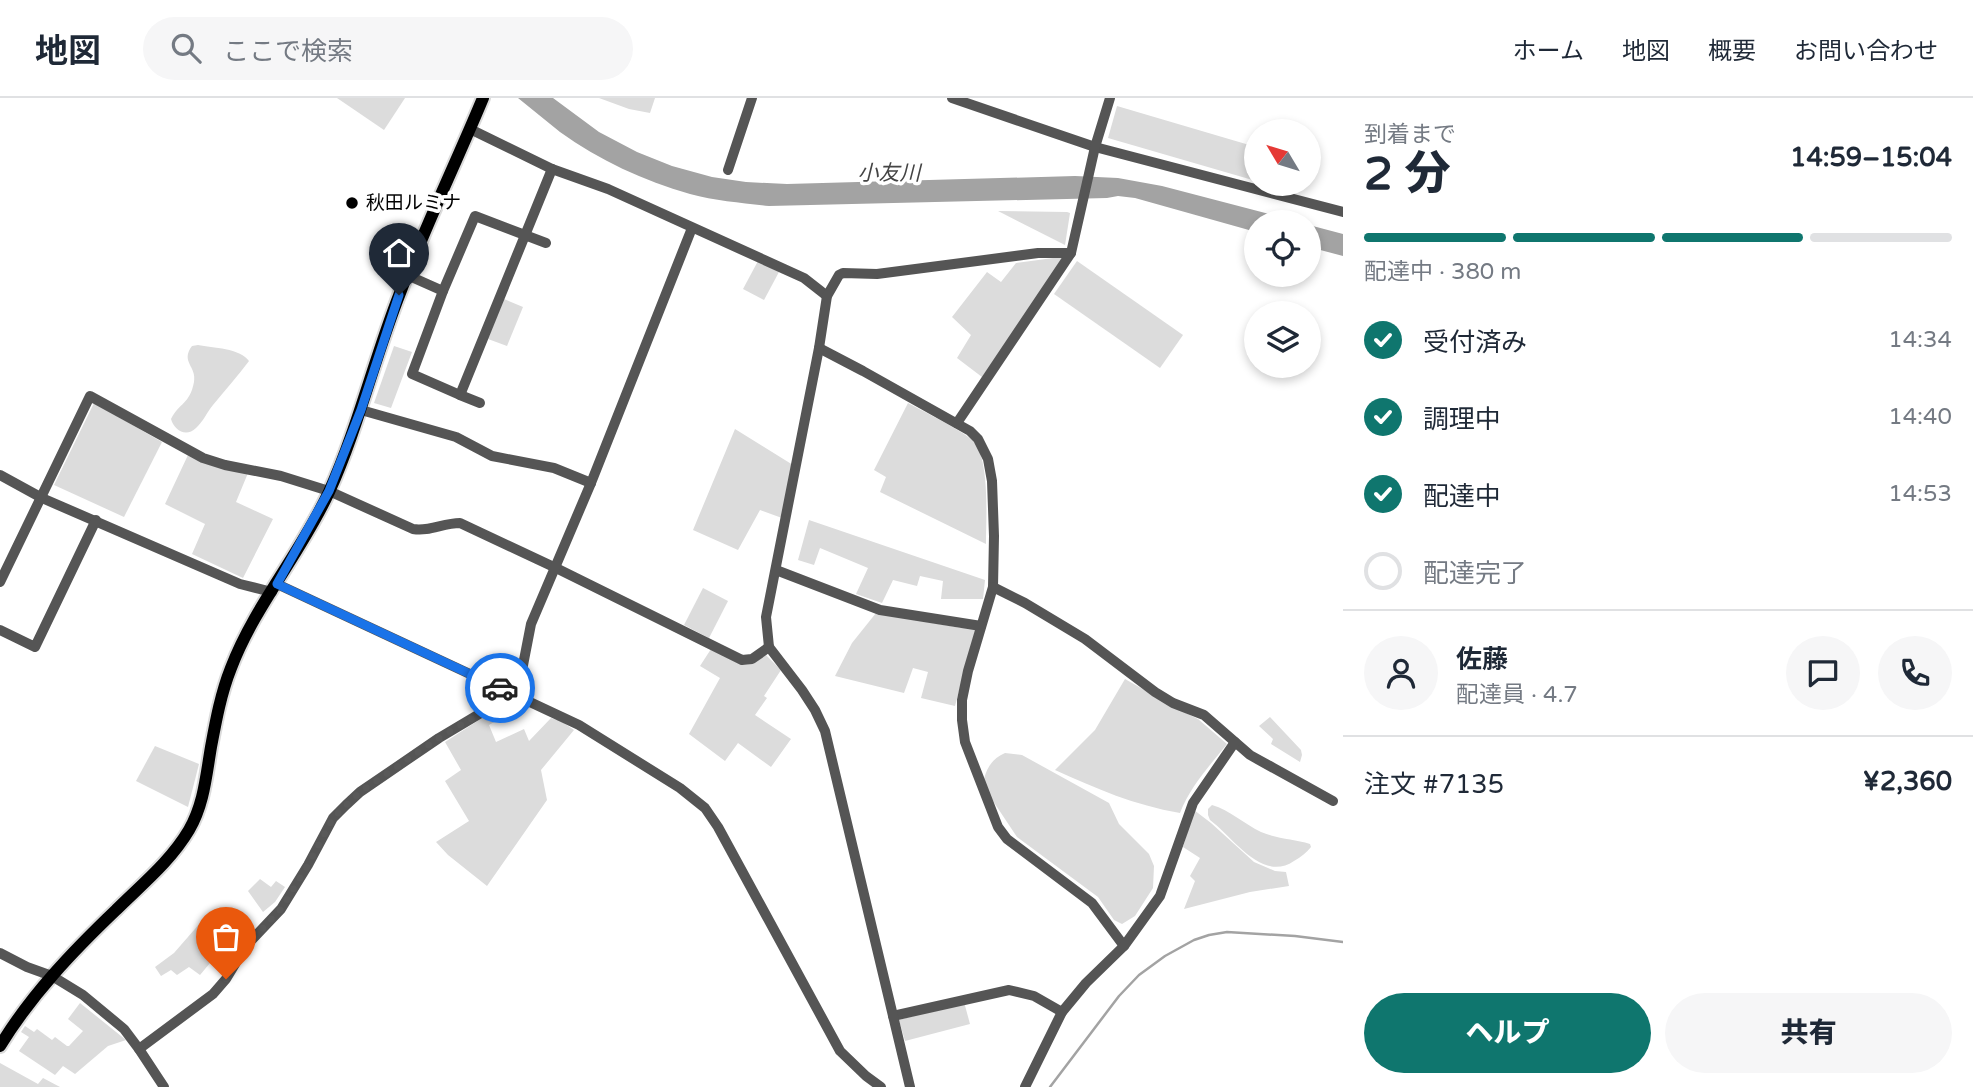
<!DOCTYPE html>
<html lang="ja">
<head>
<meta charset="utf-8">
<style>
	:root { --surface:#fff; --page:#f6f6f7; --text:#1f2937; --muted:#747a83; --line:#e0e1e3; --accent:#0f766e }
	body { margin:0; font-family:"Varela Round","Noto Sans JP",sans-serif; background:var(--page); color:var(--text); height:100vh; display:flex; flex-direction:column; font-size:26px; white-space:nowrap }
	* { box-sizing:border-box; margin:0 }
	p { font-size:23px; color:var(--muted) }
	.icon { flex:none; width:38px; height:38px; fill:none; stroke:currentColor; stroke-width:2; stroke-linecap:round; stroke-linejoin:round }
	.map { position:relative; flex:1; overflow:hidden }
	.drawer { display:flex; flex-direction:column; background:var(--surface); width:630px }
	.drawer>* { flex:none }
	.needle { width:46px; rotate:308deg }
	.tools { position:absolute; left:1244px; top:21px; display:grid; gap:14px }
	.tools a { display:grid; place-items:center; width:77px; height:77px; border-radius:50%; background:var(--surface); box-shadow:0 4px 10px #0003; font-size:35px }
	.pin { position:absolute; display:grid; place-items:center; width:60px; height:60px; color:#fff; margin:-72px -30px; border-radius:50% 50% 50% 0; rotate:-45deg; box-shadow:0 0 7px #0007 }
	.pin .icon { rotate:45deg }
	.courier { position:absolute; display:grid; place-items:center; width:70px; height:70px; margin:-35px; border:5px solid #1a73e8; border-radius:50%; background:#fff; color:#222; box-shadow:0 2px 9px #0007 }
	.overview em { font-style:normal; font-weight:800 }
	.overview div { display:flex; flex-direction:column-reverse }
	.overview { display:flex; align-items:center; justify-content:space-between; height:119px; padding:0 21px }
	h1 { font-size:46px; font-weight:800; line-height:52px }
	.bar { display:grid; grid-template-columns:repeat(4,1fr); gap:10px 7px; align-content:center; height:84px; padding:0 21px }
	.bar i { height:9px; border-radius:5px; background:var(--line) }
	.bar .active { background:var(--accent) }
	.bar p { grid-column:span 4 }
	.line { display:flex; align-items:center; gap:18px; padding:0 21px; border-top:2px solid var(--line) }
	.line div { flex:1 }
	.round { display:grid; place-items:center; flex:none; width:74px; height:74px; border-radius:37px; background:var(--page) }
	ol { padding:0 21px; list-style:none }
	li { display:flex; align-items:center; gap:21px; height:77px }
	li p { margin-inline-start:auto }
	li .icon { padding:7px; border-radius:50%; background:var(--accent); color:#fff; stroke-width:4 }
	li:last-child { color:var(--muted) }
	li i { width:38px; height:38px; border:4px solid var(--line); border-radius:50% }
	.cta { display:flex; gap:14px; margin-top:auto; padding:14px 21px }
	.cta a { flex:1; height:80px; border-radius:42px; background:var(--accent); color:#fff; font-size:28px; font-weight:800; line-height:80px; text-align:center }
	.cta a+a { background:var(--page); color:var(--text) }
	header { display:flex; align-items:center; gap:42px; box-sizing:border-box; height:98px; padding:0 35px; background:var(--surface); border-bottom:2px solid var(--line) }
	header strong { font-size:33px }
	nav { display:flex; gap:38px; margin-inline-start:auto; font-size:24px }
	.search { width:490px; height:63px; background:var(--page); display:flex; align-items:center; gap:18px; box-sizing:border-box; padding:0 24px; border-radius:38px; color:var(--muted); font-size:26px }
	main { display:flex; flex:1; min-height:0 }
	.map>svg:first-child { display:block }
	.green { fill:#dcdcdc }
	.water { fill:#a3a3a3 }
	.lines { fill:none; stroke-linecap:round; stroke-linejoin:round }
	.stream { stroke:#a3a3a3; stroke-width:2.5 }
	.major-casing { stroke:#dbdbdb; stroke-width:16 }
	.minor { stroke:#555; stroke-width:10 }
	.major { stroke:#000; stroke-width:12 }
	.done { stroke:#595959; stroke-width:7; stroke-dasharray:0 12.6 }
	.route { stroke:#1a73e8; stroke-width:9 }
	.poi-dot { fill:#000; stroke:#fff; stroke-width:2.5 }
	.labels { text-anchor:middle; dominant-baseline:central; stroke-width:7; stroke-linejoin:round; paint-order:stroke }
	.poi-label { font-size:19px; fill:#000; stroke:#fff; text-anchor:start }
	.water-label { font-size:21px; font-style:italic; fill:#444; stroke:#fff }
</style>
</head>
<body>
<header>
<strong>地図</strong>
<div class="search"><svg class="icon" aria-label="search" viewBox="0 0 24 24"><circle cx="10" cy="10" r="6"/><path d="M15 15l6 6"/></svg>ここで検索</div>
<nav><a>ホーム</a><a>地図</a><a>概要</a><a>お問い合わせ</a></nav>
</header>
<main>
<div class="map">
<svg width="1343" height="989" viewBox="0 0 1343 989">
	<rect width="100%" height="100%" fill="#fff"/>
	<!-- green -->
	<g class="green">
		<path d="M337,0h68l-21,32z"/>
		<path d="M599,0h56l-5,15 -21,-4z"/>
		<path d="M1117,8l139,41v34l-148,-43z"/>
		<path d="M998,113l69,1 3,1 -5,32z"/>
		<path d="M1053,160h12l-83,119 -25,-19 14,-23 -19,-18 35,-45 14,10 15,-19z"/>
		<path d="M758,163l21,11 -15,28 -21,-11z"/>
		<path d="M1077,163l106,74 -23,33 -106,-74z"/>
		<path d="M504,201l19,8 -16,39 -19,-7z"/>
		<path d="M198,247c15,3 42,3 51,16 -11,15 -24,29 -36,44 -6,7 -10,17 -17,23 -10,10 -22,2 -25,-9 8,-16 19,-15 23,-37 3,-16 -14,-20 -2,-36z"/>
		<path d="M394,248l18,6 -21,56 -17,-5z"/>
		<path d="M94,305l68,39 -38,75 -70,-32z"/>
		<path d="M908,305c16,9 56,28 66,39 16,18 12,79 12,102l-106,-52 6,-15 -12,-7z"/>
		<path d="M735,331l58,36 -11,53 -22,-8 -22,40 -45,-20z"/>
		<path d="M188,357l60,18 -12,29 37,17 -30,59 -51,-24 13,-30 -40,-20z"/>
		<path d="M809,422l176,60 -2,19h-42l2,-18 -23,-5 -3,10 -24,-6 -11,23 -26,-9 12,-26 -48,-20 -6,17 -16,-5z"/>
		<path d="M703,490l25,13 -19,37 -25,-13z"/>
		<path d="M876,515l85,15h15l-21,78 -34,-8 7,-26 -15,-4 -9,25 -69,-17 17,-33z"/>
		<path d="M711,551l31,16 9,-1 15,-9 15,15 -17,26 3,2 -12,17 36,24 -20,28 -33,-24 -13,18 -36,-27 31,-56 -20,-12z"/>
		<path d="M1125,581l51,29 22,11 29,25c-17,21 -37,43 -47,69 -46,-8 -83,-24 -125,-43l40,-40z"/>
		<path d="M507,604l11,6 -29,17 7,17 28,-13 5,12 22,-23 10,3 13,9 -33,40 6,30 -60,86 -39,-31 -12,-13 33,-21 -24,-40 16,-11 -16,-28z"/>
		<path d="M1270,619l31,33 1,5 -2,7 -29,-18 2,-5 -14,-13z"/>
		<path d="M155,648l44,18 -11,43 -52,-26z"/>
		<path d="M1005,655l17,2 87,48 10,21 30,30 5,12 -1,22 -18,28 -13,8 -8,-4 -16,-23 -81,-60 -26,-39 -7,-19c3,-12 9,-21 21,-26z"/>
		<path d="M1212,707c18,5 32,19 49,27 16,7 33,7 49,12l1,3c-5,6 -10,10 -17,14 -32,22 -61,-24 -84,-41l-2,-5v-6z"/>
		<path d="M1194,712l17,13 43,39 21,9 11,1 3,14 -39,6 -66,17 11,-28 -5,-5 10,-18 -17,-11z"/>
		<path d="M260,781l11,8 5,-6 9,6 -10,15 -12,10 -15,-21z"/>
		<path d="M201,824l34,29 -16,19 -9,-7 -10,12 -11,-8 -12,8 -6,-5 -10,6 -6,-9 19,-14z"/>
		<path d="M964,904l6,22 -65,17 -6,-21z"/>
		<path d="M80,905l46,37 -18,6 -33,28 -12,-8 -8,9 -36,-24 10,-14 -8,-5 4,-6 9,6 3,-3 15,11 3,-3 12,9h2l14,-15 -15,-12z"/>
		<path d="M0,965l38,21 5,-6 17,9h-60z"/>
	</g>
	<!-- water -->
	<g class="water">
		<path d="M518,0h35l46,34 38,20 35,14 40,11 34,5 41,2 288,-8 43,2 44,8 138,36h-44v10l-121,-34 -17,-2 -11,2 -338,8c-26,-3 -53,-5 -79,-12 -46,-13 -91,-34 -130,-62 -14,-11 -28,-23 -42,-34z"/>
		<path d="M1309,127l34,9v22l-34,-9z"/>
	</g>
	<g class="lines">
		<!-- stream -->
		<path class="stream" d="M1050,989l69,-91 20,-21 26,-19 29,-16 15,-5 18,-3 68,4 48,6"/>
		<!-- major casing -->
		<g class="major-casing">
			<path id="major" d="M0,948c31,-51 73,-95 116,-136 25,-25 54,-48 73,-80 15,-26 17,-54 22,-83 5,-27 10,-54 20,-79 24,-63 70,-115 98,-176 29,-64 45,-133 71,-199 25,-66 56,-130 83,-195"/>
		</g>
		<!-- minor -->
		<g class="minor">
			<path d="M952,0l143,49 248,65"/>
			<path d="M470,31l82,40 56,20 196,89 23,18"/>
			<path d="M728,72l24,-72"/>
			<path d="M546,145l-71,-27 -32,75 -31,83 48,21 92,-226"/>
			<path d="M407,177l36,16"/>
			<path d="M819,250l44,23 107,60 8,8 10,20 4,22 2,55 -1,51 -25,84 -6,29v20l3,22 33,85 9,12 85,64 32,43"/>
			<path d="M460,297l20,8"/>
			<path d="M361,312l95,27 36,19 62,12 37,15"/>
			<path d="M957,325l114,-170 24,-106 15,-49"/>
			<path d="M0,377l42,23 198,86 32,8"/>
			<path d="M776,472l104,40 101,16"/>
			<path d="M0,484l90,-186 113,62 22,7 56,11 48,15 84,38c16,3 30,-6 47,-6l96,45 186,92 10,-1 17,-12"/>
			<path d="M277,486l302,141 101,63 25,20 13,19 122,224 26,25 15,11"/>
			<path d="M993,489l32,16 60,36 70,53 18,11 31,12 46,40 83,46"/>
			<path d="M0,532l35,17 61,-127"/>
			<path d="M517,598l14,-72 60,-141 101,-255"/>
			<path d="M0,855l27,14 25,9 31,19 41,34 15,20 25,38"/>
			<path d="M893,918l116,-26 25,6 28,16"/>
			<path d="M139,951l74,-55 13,-15 20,-33 35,-37 27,-44 25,-47 13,-13 14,-13 79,-54 47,-28 24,-18"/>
			<path d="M910,989l-85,-356 -10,-21 -13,-20 -33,-43 -3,-30 53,-269 8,-52 12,-21 4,-2 34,1 161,-21h33"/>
			<path d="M1025,989l37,-75 24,-29 38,-37 36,-50 33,-93 42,-61"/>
		</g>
		<!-- major -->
		<use href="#major" class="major"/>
	</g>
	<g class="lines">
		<!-- done -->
		<path class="done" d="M226,881l20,-33 35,-37 27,-44 25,-47 27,-26 79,-54 47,-28 24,-18 -10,-4"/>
		<!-- route -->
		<path class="route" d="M399,197l-38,115 -32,81 -52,93 223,104"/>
	</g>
	<!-- markers -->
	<circle class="poi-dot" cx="352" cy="105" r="7"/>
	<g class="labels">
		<!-- poi labels -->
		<g class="poi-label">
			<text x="366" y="105">秋田ルミナ</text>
		</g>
		<!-- water labels -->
		<g class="water-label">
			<text x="889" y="75">小友川</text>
		</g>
	</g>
</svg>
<div class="tools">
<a><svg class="needle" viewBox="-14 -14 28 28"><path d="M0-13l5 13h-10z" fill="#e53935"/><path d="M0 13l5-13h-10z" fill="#747a83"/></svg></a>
<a><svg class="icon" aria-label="locate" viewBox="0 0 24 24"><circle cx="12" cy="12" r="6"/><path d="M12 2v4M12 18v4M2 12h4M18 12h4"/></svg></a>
<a><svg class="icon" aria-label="layers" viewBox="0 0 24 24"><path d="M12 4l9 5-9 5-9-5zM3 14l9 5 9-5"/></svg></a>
</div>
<div class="pin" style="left:226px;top:881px;background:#ea580c"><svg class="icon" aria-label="bag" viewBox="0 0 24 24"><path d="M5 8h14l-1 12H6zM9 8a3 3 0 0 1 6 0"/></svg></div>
<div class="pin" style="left:399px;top:197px;background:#1f2937"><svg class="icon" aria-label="home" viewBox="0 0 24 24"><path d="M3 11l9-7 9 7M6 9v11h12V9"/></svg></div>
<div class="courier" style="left:500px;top:590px"><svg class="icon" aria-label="car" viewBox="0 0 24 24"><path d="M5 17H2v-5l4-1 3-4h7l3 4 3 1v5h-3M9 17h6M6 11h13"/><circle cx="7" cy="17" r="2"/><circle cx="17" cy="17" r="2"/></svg></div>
</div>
<section class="drawer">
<div class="overview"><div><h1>2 分</h1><p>到着まで</p></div><em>14:59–15:04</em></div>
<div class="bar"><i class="active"></i><i class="active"></i><i class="active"></i><i></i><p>配達中 · 380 m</p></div>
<ol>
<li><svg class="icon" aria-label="check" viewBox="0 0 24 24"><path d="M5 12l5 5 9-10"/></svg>受付済み<p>14:34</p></li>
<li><svg class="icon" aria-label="check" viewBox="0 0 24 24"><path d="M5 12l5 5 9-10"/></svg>調理中<p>14:40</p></li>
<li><svg class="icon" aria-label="check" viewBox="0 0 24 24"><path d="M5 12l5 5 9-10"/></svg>配達中<p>14:53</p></li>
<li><i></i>配達完了</li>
</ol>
<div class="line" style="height:126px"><a class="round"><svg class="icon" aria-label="person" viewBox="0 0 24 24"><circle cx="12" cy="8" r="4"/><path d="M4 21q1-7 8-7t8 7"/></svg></a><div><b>佐藤</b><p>配達員 · 4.7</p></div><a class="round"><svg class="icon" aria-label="chat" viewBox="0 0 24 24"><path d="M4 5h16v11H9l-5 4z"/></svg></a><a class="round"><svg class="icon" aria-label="phone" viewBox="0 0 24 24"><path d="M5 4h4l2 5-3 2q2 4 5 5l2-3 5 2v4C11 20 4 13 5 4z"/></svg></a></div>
<div class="line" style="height:91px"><div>注文 #7135</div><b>¥2,360</b></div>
<div class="cta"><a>ヘルプ</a><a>共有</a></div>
</section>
</main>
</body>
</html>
